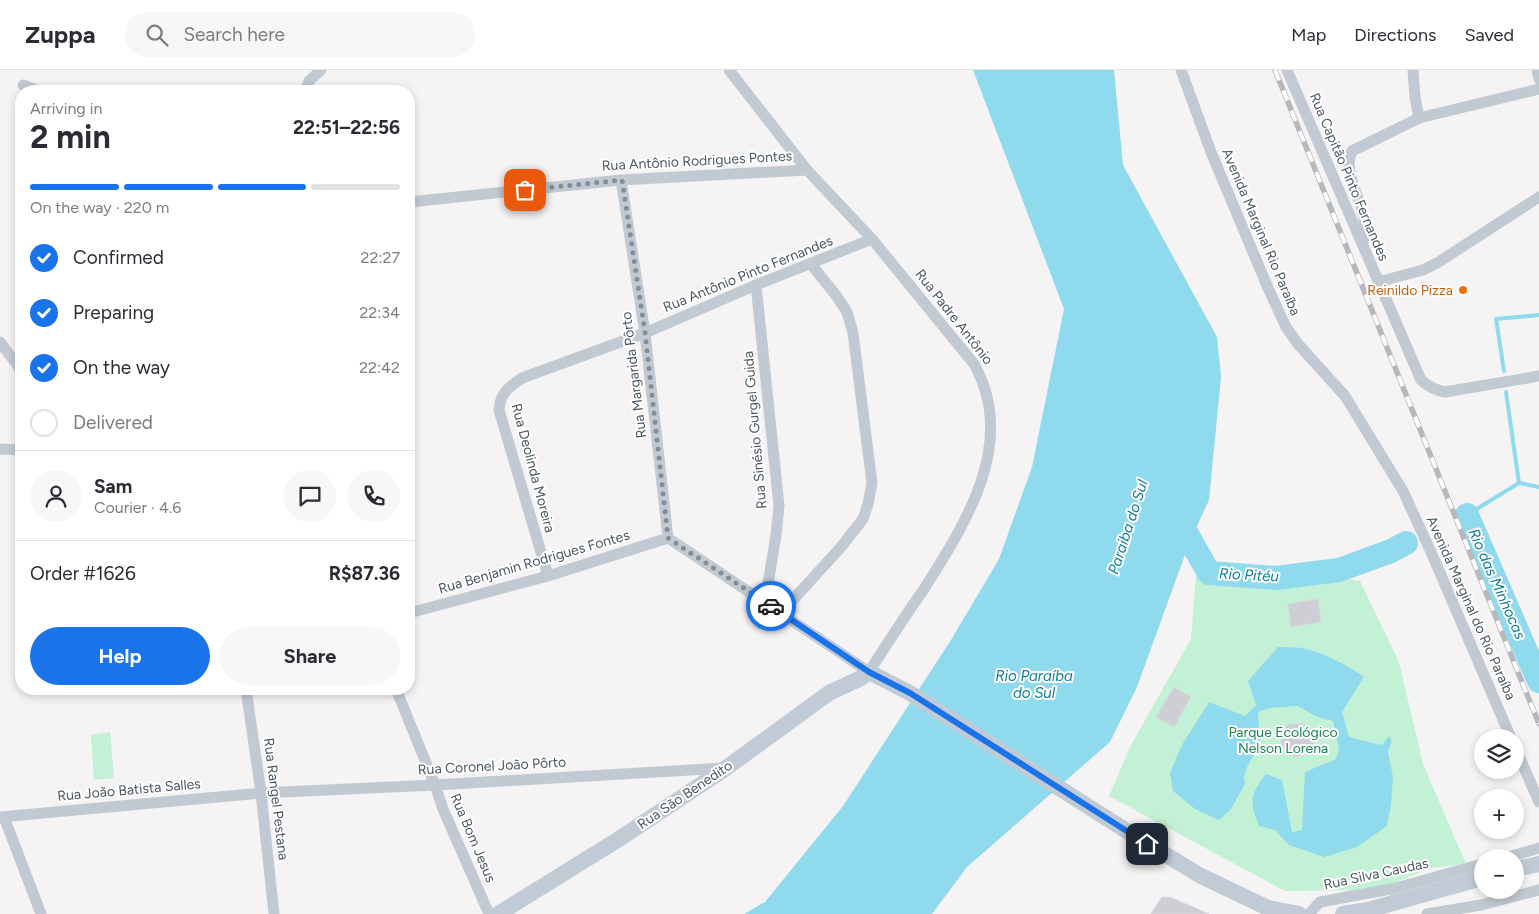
<!DOCTYPE html>
<html lang="en">
<head>
<meta charset="utf-8">
<style>
	:root { --surface:#fff; --page:#f7f7f7; --text:#2b2b33; --muted:#7c7c81; --line:#e1e1e2; --accent:#1a73e8 }
	body { margin:0; font-family:Figtree,sans-serif; background:var(--page); color:var(--text); height:100vh; display:flex; flex-direction:column; font-size:19px; white-space:nowrap }
	* { box-sizing:border-box; margin:0 }
	p { font-size:16px; color:var(--muted) }
	.icon { flex:none; width:28px; height:28px; fill:none; stroke:currentColor; stroke-width:2; stroke-linecap:round; stroke-linejoin:round }
	.map { position:relative; flex:1; overflow:hidden }
	.details { position:absolute; left:15px; top:15px; width:400px; height:610px; display:flex; flex-direction:column; background:var(--surface); border-radius:20px; box-shadow:0 2px 8px #0003 }
	.details>* { flex:none }
	.controls { position:absolute; left:1474px; top:659px; display:grid; gap:10px }
	.controls a { display:grid; place-items:center; width:50px; height:50px; border-radius:50%; background:var(--surface); box-shadow:0 2px 8px #0003; font-size:25px }
	.pin { position:absolute; display:grid; place-items:center; width:42px; height:42px; color:#fff; margin:-21px; border-radius:10px; box-shadow:0 2px 8px #0006 }
	.courier { position:absolute; display:grid; place-items:center; width:50px; height:50px; margin:-25px; border:4px solid #1a73e8; border-radius:50%; background:#fff; color:#222; box-shadow:0 1px 6px #0007 }
	.head em { font-style:normal; font-weight:700 }
	.head div { display:flex; flex-direction:column-reverse }
	.head { display:flex; align-items:center; justify-content:space-between; height:85px; padding:0 15px }
	h1 { font-size:32px; font-weight:700; line-height:38px }
	.bar { display:grid; grid-template-columns:repeat(4,1fr); gap:8px 5px; align-content:center; height:60px; padding:0 15px }
	.bar i { height:6px; border-radius:4px; background:var(--line) }
	.bar .active { background:var(--accent) }
	.bar p { grid-column:span 4 }
	.line { display:flex; align-items:center; gap:12px; padding:0 15px; border-top:1px solid var(--line) }
	.line div { flex:1 }
	.round { display:grid; place-items:center; flex:none; width:52px; height:52px; border-radius:26px; background:var(--page) }
	ol { padding:0 15px; list-style:none }
	li { display:flex; align-items:center; gap:15px; height:55px }
	li p { margin-inline-start:auto }
	li .icon { padding:5px; border-radius:50%; background:var(--accent); color:#fff; stroke-width:4 }
	li:last-child { color:var(--muted) }
	li i { width:28px; height:28px; border:2px solid var(--line); border-radius:50% }
	.primary-button { display:flex; gap:10px; margin-top:auto; padding:10px 15px }
	.primary-button a { flex:1; height:58px; border-radius:30px; background:var(--accent); color:#fff; font-size:20px; font-weight:700; line-height:58px; text-align:center }
	.primary-button a+a { background:var(--page); color:var(--text) }
	header { display:flex; align-items:center; gap:30px; box-sizing:border-box; height:70px; padding:0 25px; background:var(--surface); border-bottom:1px solid var(--line) }
	header strong { font-size:24px }
	nav { display:flex; gap:28px; margin-inline-start:auto; font-size:18px }
	.search { width:350px; height:45px; background:var(--page); display:flex; align-items:center; gap:12px; box-sizing:border-box; padding:0 18px; border-radius:28px; color:var(--muted); font-size:19px }
	.map>svg:first-child { display:block }
	.green { fill:#c3f1d5 }
	.water { fill:#90daee }
	.lines { fill:none; stroke-linecap:round; stroke-linejoin:round }
	.stream { stroke:#90daee; stroke-width:4 }
	.river { stroke:#90daee; stroke-width:24 }
	.building { fill:#cdcfd5; stroke:#d7d9de }
	.minor { stroke:#c1cad2; stroke-width:11 }
	.secondary { stroke:#c1cbd6; stroke-width:16 }
	.rail-casing { stroke:#b5b8bd; stroke-width:5.5 }
	.rail { stroke:#fff; stroke-width:4; stroke-dasharray:11; stroke-linecap:butt }
	.done { stroke:#868d94; stroke-width:5; stroke-dasharray:0 9 }
	.route { stroke:#1a73e8; stroke-width:6 }
	.food-dot { fill:#e8710a; stroke:#fff; stroke-width:2 }
	.labels { text-anchor:middle; dominant-baseline:central; stroke-width:4; stroke-linejoin:round; paint-order:stroke }
	.street-label { font-size:14px; fill:#4a5661; stroke:#fff }
	.food-label { font-size:14px; fill:#c56008; stroke:#fff; text-anchor:end }
	.park-label { font-size:14px; fill:#17864f; stroke:#fff }
	.water-label { font-size:15px; font-style:italic; fill:#0c7c9b; stroke:#fff }
</style>
</head>
<body>
<header>
<strong>Zuppa</strong>
<div class="search"><svg class="icon" aria-label="search" viewBox="0 0 24 24"><circle cx="10" cy="10" r="6"/><path d="M15 15l6 6"/></svg>Search here</div>
<nav><a>Map</a><a>Directions</a><a>Saved</a></nav>
</header>
<div class="map">
<svg width="1539" height="844" viewBox="0 0 1539 844">
	<rect width="100%" height="100%" fill="#f5f3f3"/>
	<!-- green -->
	<g class="green">
		<path d="M1289,501l71,10 39,81 24,102 43,100 -36,4 -36,15 -31,7 -78,1 -176,-95 22,-51 60,-106 5,-64 54,1z"/>
		<path d="M110,662l4,46 -20,2 -3,-45z"/>
	</g>
	<!-- water -->
	<g class="water">
		<path d="M973,0h141l9,95 94,172 4,40 -12,123 -19,41 -53,146 -27,55 -143,125 -35,47h-188l21,-12 78,-96 108,-166 48,-81 33,-92 32,-158z"/>
		<path d="M1278,577c8,0 16,0 24,1 21,4 45,17 62,29l-22,35 7,25 33,8 7,-9 3,5 -4,11 5,25 -2,28 -4,21 -30,21 -33,10 -35,-12 -14,-15 -16,-4c-10,-25 -9,-31 7,-52l16,6 10,52 10,-2 3,-58 31,-13 3,-10 -6,-28 -15,-4 -21,-11 -28,2 -11,4 2,33 -12,20 -4,12 1,7 -14,25 -12,11 -24,-11 -22,-18 -3,-18 12,-28 27,-43 36,14 11,-11 -8,-24z"/>
	</g>
	<g class="lines">
		<!-- stream -->
		<g class="stream">
			<path d="M1504,301l-8,-52 43,-4"/>
			<path d="M1506,322l13,91"/>
			<path d="M1467,445l52,-32 20,4"/>
		</g>
		<!-- river -->
		<g class="river">
			<path d="M1175,443l34,60 67,5 63,-8 52,-19 15,-8"/>
			<path d="M1467,445l72,166"/>
		</g>
	</g>
	<!-- building -->
	<g class="building">
		<path d="M1318,529l3,23 -30,5 -3,-23z"/>
		<path d="M1174,617l17,10 -17,30 -18,-10z"/>
		<path d="M1289,654h13l8,6 4,6v10l-8,8 -10,3 -9,-4 -5,-8 -1,-13z"/>
		<path d="M1162,827l10,1 37,16h-58z"/>
	</g>
	<g class="lines">
		<!-- minor -->
		<g class="minor">
			<path d="M1181,0l30,82 57,136 18,39 12,17 47,52 58,95 28,61 80,186"/>
			<path d="M1287,0l134,310c8,7 14,10 24,12l94,-16"/>
			<path d="M1413,0l2,27 4,21"/>
			<path d="M1537,0l2,9"/>
			<path d="M23,15l16,6"/>
			<path d="M305,21l4,-10 12,-11"/>
			<path d="M621,110l24,153 23,205"/>
			<path d="M409,132l212,-22 186,-10"/>
			<path d="M1363,173c1,-8 2,-16 1,-24 -3,-20 -22,-49 -12,-68l67,-33 120,-29"/>
			<path d="M1378,212l45,-12 14,-7 102,-66"/>
			<path d="M756,215l23,221 -3,29 -11,67"/>
			<path d="M0,272l21,28"/>
			<path d="M0,379l21,1"/>
			<path d="M668,468l201,134c18,-28 36,-56 55,-83 42,-66 94,-147 50,-225l-102,-125 -65,-69 -78,-100"/>
			<path d="M548,506l-49,-166c1,-17 10,-23 23,-32l123,-45 111,-48 116,-46"/>
			<path d="M409,543l139,-37 120,-38"/>
			<path d="M781,543l60,-66 22,-28 5,-15 4,-21 -19,-150 -6,-21 -9,-14 -27,-34"/>
			<path d="M246,619l15,104 13,121"/>
			<path d="M396,619l39,96 8,24 46,105"/>
			<path d="M1515,677l24,55"/>
			<path d="M0,747l261,-24 174,-8 289,-17"/>
			<path d="M4,747l37,97"/>
			<path d="M1505,788l34,-10"/>
			<path d="M1309,844l11,-12 76,-14 86,-24"/>
			<path d="M1427,844l54,-9 58,-15"/>
		</g>
		<!-- secondary -->
		<g class="secondary">
			<path d="M1515,799l24,-5"/>
			<path d="M498,844l121,-75 107,-71 103,-75 32,-15 8,-6 41,21 223,142 68,41 67,32 31,6"/>
			<path d="M1343,844l25,-4 114,-32"/>
		</g>
		<!-- rail casing -->
		<g class="rail-casing">
			<path id="rail" d="M1275,0l264,654"/>
		</g>
		<!-- rail -->
		<use href="#rail" class="rail"/>
	</g>
	<g class="lines">
		<!-- done -->
		<path class="done" d="M525,120l97,-10 23,152 23,206 103,68"/>
		<!-- route -->
		<path class="route" d="M771,536l98,66 41,21 237,151"/>
	</g>
	<!-- markers -->
	<circle class="food-dot" cx="1463" cy="220" r="5"/>
	<g class="labels">
		<!-- street labels -->
		<g class="street-label">
			<text transform="translate(697 91) rotate(-3)">Rua Antônio Rodrigues Pontes</text>
			<text transform="translate(1349 107) rotate(67)">Rua Capitão Pinto Fernandes</text>
			<text transform="translate(1261 162) rotate(67)">Avenida Marginal Rio Paraíba</text>
			<text transform="translate(748 204) rotate(-22)">Rua Antônio Pinto Fernandes</text>
			<text transform="translate(954 247) rotate(52)">Rua Padre Antônio</text>
			<text transform="translate(634 305) rotate(-97)">Rua Margarida Pôrto</text>
			<text transform="translate(755 360) rotate(-95)">Rua Sinésio Gurgel Guida</text>
			<text transform="translate(533 398) rotate(75)">Rua Deolinda Moreira</text>
			<text transform="translate(534 492) rotate(-16)">Rua Benjamin Rodrigues Fontes</text>
			<text transform="translate(1471 538) rotate(66)">Avenida Marginal do Rio Paraíba</text>
			<text transform="translate(492 696) rotate(-3)">Rua Coronel João Pôrto</text>
			<text transform="translate(129 720) rotate(-5)">Rua João Batista Salles</text>
			<text transform="translate(685 725) rotate(-34)">Rua São Benedito</text>
			<text transform="translate(276 729) rotate(83)">Rua Rangel Pestana</text>
			<text transform="translate(473 768) rotate(67)">Rua Bom Jesus</text>
			<text transform="translate(1376 804) rotate(-12)">Rua Silva Caudas</text>
		</g>
		<!-- food labels -->
		<g class="food-label">
			<text x="1453" y="220">Reinildo Pizza</text>
		</g>
		<!-- park labels -->
		<g class="park-label">
			<text x="1283" y="662">Parque Ecológico<tspan x="1283" dy="16">Nelson Lorena</tspan></text>
		</g>
		<!-- water labels -->
		<g class="water-label">
			<text transform="translate(1128 457) rotate(-72)">Paraiba do Sul</text>
			<text transform="translate(1249 505) rotate(3)">Rio Pitéu</text>
			<text transform="translate(1497 514) rotate(66)">Rio das Minhocas</text>
			<text x="1034" y="606">Rio Paraíba<tspan x="1034" dy="17">do Sul</tspan></text>
		</g>
	</g>
</svg>
<div class="controls">
<a><svg class="icon" aria-label="layers" viewBox="0 0 24 24"><path d="M12 4l9 5-9 5-9-5zM3 14l9 5 9-5"/></svg></a>
<a>+</a>
<a>−</a>
</div>
<div class="pin" style="left:525px;top:120px;background:#ea580c"><svg class="icon" aria-label="bag" viewBox="0 0 24 24"><path d="M5 8h14l-1 12H6zM9 8a3 3 0 0 1 6 0"/></svg></div>
<div class="pin" style="left:1147px;top:774px;background:#1f2937"><svg class="icon" aria-label="home" viewBox="0 0 24 24"><path d="M3 11l9-7 9 7M6 9v11h12V9"/></svg></div>
<div class="courier" style="left:771px;top:536px"><svg class="icon" aria-label="car" viewBox="0 0 24 24"><path d="M5 17H2v-5l4-1 3-4h7l3 4 3 1v5h-3M9 17h6M6 11h13"/><circle cx="7" cy="17" r="2"/><circle cx="17" cy="17" r="2"/></svg></div>
<section class="details">
<div class="head"><div><h1>2 min</h1><p>Arriving in</p></div><em>22:51–22:56</em></div>
<div class="bar"><i class="active"></i><i class="active"></i><i class="active"></i><i></i><p>On the way · 220 m</p></div>
<ol>
<li><svg class="icon" aria-label="check" viewBox="0 0 24 24"><path d="M5 12l5 5 9-10"/></svg>Confirmed<p>22:27</p></li>
<li><svg class="icon" aria-label="check" viewBox="0 0 24 24"><path d="M5 12l5 5 9-10"/></svg>Preparing<p>22:34</p></li>
<li><svg class="icon" aria-label="check" viewBox="0 0 24 24"><path d="M5 12l5 5 9-10"/></svg>On the way<p>22:42</p></li>
<li><i></i>Delivered</li>
</ol>
<div class="line" style="height:90px"><a class="round"><svg class="icon" aria-label="person" viewBox="0 0 24 24"><circle cx="12" cy="8" r="4"/><path d="M4 21q1-7 8-7t8 7"/></svg></a><div><b>Sam</b><p>Courier · 4.6</p></div><a class="round"><svg class="icon" aria-label="chat" viewBox="0 0 24 24"><path d="M4 5h16v11H9l-5 4z"/></svg></a><a class="round"><svg class="icon" aria-label="phone" viewBox="0 0 24 24"><path d="M5 4h4l2 5-3 2q2 4 5 5l2-3 5 2v4C11 20 4 13 5 4z"/></svg></a></div>
<div class="line" style="height:65px"><div>Order #1626</div><b>R$87.36</b></div>
<div class="primary-button"><a>Help</a><a>Share</a></div>
</section>
</div>
</body>
</html>
